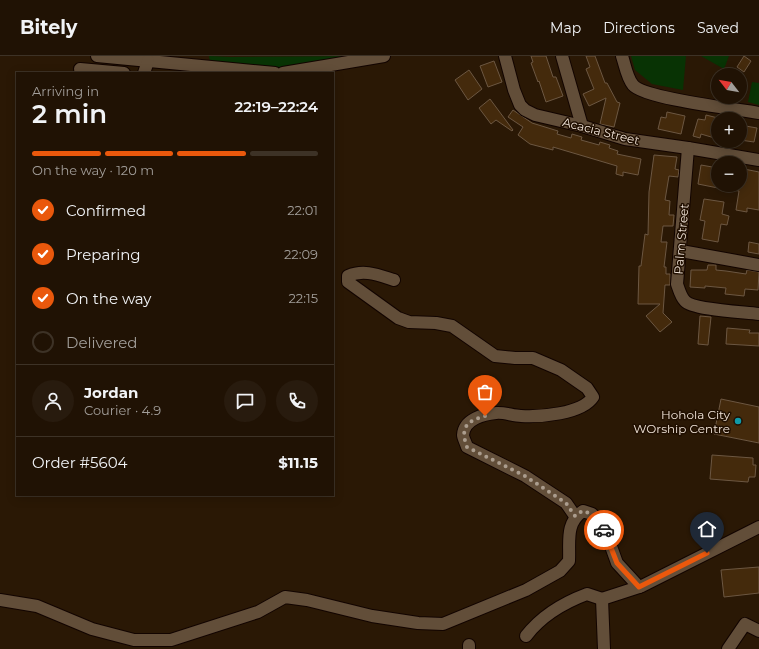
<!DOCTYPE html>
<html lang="en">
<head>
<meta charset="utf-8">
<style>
	:root { --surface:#201204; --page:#281b0e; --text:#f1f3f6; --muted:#a29e9a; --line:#3d3226; --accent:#ea580c }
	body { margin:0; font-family:Montserrat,sans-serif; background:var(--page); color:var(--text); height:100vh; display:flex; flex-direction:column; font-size:15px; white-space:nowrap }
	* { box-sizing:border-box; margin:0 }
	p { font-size:13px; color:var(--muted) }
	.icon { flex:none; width:22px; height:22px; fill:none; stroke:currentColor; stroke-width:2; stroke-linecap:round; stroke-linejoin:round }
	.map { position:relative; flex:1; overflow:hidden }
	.panel { position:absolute; left:16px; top:16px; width:318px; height:424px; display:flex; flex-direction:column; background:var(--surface); border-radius:0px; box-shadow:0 2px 10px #0003,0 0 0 1px var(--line) }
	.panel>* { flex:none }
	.needle { width:26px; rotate:301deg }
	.fabs { position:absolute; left:711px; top:12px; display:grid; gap:8px }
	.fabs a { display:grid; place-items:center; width:36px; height:36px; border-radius:50%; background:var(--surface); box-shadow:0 2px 10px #0003,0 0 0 1px var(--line); font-size:20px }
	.pin { position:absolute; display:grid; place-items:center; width:34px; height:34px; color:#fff; margin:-41px -17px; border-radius:50% 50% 50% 0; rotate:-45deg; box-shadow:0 0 4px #0007 }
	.pin .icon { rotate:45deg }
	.courier { position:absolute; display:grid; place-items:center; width:40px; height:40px; margin:-20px; border:3px solid #ea580c; border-radius:50%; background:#fff; color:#222; box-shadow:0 1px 5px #0007 }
	.headline em { font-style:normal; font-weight:600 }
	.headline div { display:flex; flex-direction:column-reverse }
	.headline { display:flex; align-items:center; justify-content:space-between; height:68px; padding:0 16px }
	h1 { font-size:26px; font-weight:600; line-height:30px }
	.bar { display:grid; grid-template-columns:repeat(4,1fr); gap:6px 4px; align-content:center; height:48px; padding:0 16px }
	.bar i { height:5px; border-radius:3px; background:var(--line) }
	.bar .current { background:var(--accent) }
	.bar p { grid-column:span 4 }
	.line { display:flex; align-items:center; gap:10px; padding:0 16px; border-top:1px solid var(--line) }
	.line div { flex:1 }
	.round { display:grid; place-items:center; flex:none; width:42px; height:42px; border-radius:21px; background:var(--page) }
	ol { padding:0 16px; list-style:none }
	li { display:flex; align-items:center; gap:12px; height:44px }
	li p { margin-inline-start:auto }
	li .icon { padding:4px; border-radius:50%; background:var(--accent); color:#fff; stroke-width:4 }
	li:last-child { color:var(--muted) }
	li i { width:22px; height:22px; border:2px solid var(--line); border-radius:50% }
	header { display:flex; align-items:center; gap:24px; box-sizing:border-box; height:56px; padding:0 20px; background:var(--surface); border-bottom:1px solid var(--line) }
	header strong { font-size:19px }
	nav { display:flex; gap:22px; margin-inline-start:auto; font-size:14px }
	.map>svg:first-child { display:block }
	.green { fill:#083304 }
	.building { fill:#442a0c; stroke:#6c5742 }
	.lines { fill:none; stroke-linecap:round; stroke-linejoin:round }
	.minor-casing { stroke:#120400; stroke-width:14 }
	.minor { stroke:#624e39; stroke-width:12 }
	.done { stroke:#ab9d8e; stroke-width:4; stroke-dasharray:0 7.2 }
	.route { stroke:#ea580c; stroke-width:5 }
	.culture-dot { fill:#0f9aa8; stroke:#200f00; stroke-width:1.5 }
	.labels { text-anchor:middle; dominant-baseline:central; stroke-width:3; stroke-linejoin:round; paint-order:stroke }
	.street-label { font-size:12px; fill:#f1e4d8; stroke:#200f00 }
	.poi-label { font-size:12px; fill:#f1e4d8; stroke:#200f00; text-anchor:end }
</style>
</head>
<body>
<header>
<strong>Bitely</strong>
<nav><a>Map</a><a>Directions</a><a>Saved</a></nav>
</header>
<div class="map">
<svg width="759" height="593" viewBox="0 0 759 593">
	<rect width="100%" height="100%" fill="#2a1805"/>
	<!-- green -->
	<g class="green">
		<path d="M209,0l22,1 146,-1 -97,16 -70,-10z"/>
		<path d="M631,0h55l-3,34 -31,-6 -17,-14z"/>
		<path d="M701,0h28l-5,13z"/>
		<path d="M752,26l7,1v22l-11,-3z"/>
	</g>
	<!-- building -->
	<g class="building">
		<path d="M531,0h15l7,21h3l7,19 -17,6 -7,-21 -1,1 -7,-19 2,-1z"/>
		<path d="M586,0h9l10,27h2l10,19 3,1 -6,24 -14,-3 6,-26 -17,8 -6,-12 11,-5 -8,-20 4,-2z"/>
		<path d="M744,0l7,5 -7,11 -7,-5z"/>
		<path d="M494,5l8,21 -14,5 -8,-21z"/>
		<path d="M469,14l13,19 -14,11 -13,-20z"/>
		<path d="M490,43l23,31 -1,1 -16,-11 -5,4 -12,-16z"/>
		<path d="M513,54l19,13 26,8 -1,3 14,4 1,-4 10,3 -1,3 18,5 1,-3 10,3 -1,3 9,3 -1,3 24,5 -3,16 -15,-3v4l-7,-2 1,-8 -64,-19v3l-23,-6 -12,-9 5,-8 -15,-10z"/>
		<path d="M667,56l18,4 -4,18 -23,-5 3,-12 5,1z"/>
		<path d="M706,59l12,3v21l-17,-5 -1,4 -7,-2 5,-17 7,1z"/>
		<path d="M740,69l17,3 -3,14 -14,-2z"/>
		<path d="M654,99l23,2 -2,12 4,1 -1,7 -9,-1 -4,24 5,1 -1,14h5l-1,11h-10l-2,16h6l-3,25h2v7h4v11h-5l-2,28 9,9 -12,10 -14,-16 14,-12h-22l1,-38h2l4,-32 3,1 1,-43z"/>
		<path d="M701,109l17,3v20l-20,-4z"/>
		<path d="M744,113l15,3v38l-12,-2v4l-11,-2 3,-19 -18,-3v-3h19v-12l3,1z"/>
		<path d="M704,143l20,3 -2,12 7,2 -2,9 -6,-1 -3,18 -16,-3 3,-18 -5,-1z"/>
		<path d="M749,186l10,2v10l-11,-2z"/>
		<path d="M708,209h8v5l10,1 20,3 1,-4 12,2 -1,18 -13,-1 -1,7 -19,-2 1,-6 -21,-2v2l-15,-1 1,-17h16z"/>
		<path d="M700,260l11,1 -3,28 -10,-1z"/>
		<path d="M727,272l23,2 -1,3h10v13l-33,-2z"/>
		<path d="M721,343l38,8v36l-45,-9z"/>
		<path d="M712,399l41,3v7h3l-1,12h-6l-1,5 -38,-3z"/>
		<path d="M759,511v26l-35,4 -3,-27z"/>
	</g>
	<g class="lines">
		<!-- minor casing -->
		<g class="minor-casing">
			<g id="minor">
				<path d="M97,0l178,17"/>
				<path d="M505,0l9,34 6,15 5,5 10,5 47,11 43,13 63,9 71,12"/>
				<path d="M562,0l20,70"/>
				<path d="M622,0c3,9 5,22 11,29 12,14 104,24 126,28"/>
				<path d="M80,13l44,4"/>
				<path d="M144,17l4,-12"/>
				<path d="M283,17l101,-17"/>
				<path d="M688,92l-11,136c2,6 4,13 8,17 8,9 60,11 74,13"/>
				<path d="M681,195l78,14"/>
				<path d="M394,224c-16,-5 -30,-11 -46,-4v6l50,36 11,4 27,1 16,3 43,30 20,2h18l28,12 26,18 6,9c-11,17 -53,20 -72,19 -8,0 -17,-4 -25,-3 -12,1 -32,6 -33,22 0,3 3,8 4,12l58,29 41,27 9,13"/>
				<path d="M0,544l37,6 55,23 42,11h37l87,-28 27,-15 22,3 65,16 46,7 25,1 83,-34 34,-19 9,-10c1,-19 -4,-38 14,-50l9,3 9,10 7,14 9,25 22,24"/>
				<path d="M526,580c16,-21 37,-33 61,-42l15,5"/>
				<path d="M469,589v4"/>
				<path d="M604,593l-2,-50 40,-13 117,-59"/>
				<path d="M728,593l17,-25 14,7"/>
			</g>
		</g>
		<!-- minor -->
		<use href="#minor" class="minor"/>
	</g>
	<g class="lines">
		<!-- done -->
		<path class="done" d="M485,360c-19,5 -25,12 -18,31l58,29 41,27 9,13 7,-5 10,3 12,16"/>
		<!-- route -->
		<path class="route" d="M604,474l13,33 22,24 68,-34"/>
	</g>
	<!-- markers -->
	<circle class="culture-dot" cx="738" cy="365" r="4"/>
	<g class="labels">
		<!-- street labels -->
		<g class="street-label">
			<text transform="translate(601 75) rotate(14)">Acacia Street</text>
			<text transform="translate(681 183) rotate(-85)">Palm Street</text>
		</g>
		<!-- poi labels -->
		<g class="poi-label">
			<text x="730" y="358">Hohola City<tspan x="730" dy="14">WOrship Centre</tspan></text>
		</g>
	</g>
</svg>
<div class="fabs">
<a><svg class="needle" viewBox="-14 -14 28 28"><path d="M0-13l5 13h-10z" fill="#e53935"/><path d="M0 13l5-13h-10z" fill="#a29e9a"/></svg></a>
<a>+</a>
<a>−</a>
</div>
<div class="pin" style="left:485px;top:360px;background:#ea580c"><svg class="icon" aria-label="bag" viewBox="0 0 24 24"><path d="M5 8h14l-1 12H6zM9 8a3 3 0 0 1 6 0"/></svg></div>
<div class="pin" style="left:707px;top:497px;background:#1f2937"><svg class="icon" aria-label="home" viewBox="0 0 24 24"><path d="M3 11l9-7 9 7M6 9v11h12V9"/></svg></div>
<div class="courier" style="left:604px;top:474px"><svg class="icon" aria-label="car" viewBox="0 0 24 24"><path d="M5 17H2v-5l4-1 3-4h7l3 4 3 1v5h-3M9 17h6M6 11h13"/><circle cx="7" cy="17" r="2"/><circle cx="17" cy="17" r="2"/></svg></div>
<section class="panel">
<div class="headline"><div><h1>2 min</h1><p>Arriving in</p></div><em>22:19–22:24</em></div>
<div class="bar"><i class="current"></i><i class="current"></i><i class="current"></i><i></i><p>On the way · 120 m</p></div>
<ol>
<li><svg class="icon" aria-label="check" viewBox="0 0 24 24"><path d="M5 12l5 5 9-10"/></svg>Confirmed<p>22:01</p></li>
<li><svg class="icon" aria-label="check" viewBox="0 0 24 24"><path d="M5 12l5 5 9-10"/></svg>Preparing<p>22:09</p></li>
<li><svg class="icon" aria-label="check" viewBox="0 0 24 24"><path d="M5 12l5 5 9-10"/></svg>On the way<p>22:15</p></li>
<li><i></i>Delivered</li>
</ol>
<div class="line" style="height:72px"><a class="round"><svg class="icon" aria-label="person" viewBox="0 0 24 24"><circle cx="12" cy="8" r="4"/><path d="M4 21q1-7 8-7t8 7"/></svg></a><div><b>Jordan</b><p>Courier · 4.9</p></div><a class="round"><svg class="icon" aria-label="chat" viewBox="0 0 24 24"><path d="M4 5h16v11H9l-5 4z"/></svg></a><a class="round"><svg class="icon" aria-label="phone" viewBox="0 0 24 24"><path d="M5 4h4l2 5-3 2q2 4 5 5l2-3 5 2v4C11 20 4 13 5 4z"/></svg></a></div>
<div class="line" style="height:52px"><div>Order #5604</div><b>$11.15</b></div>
</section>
</div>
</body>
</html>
